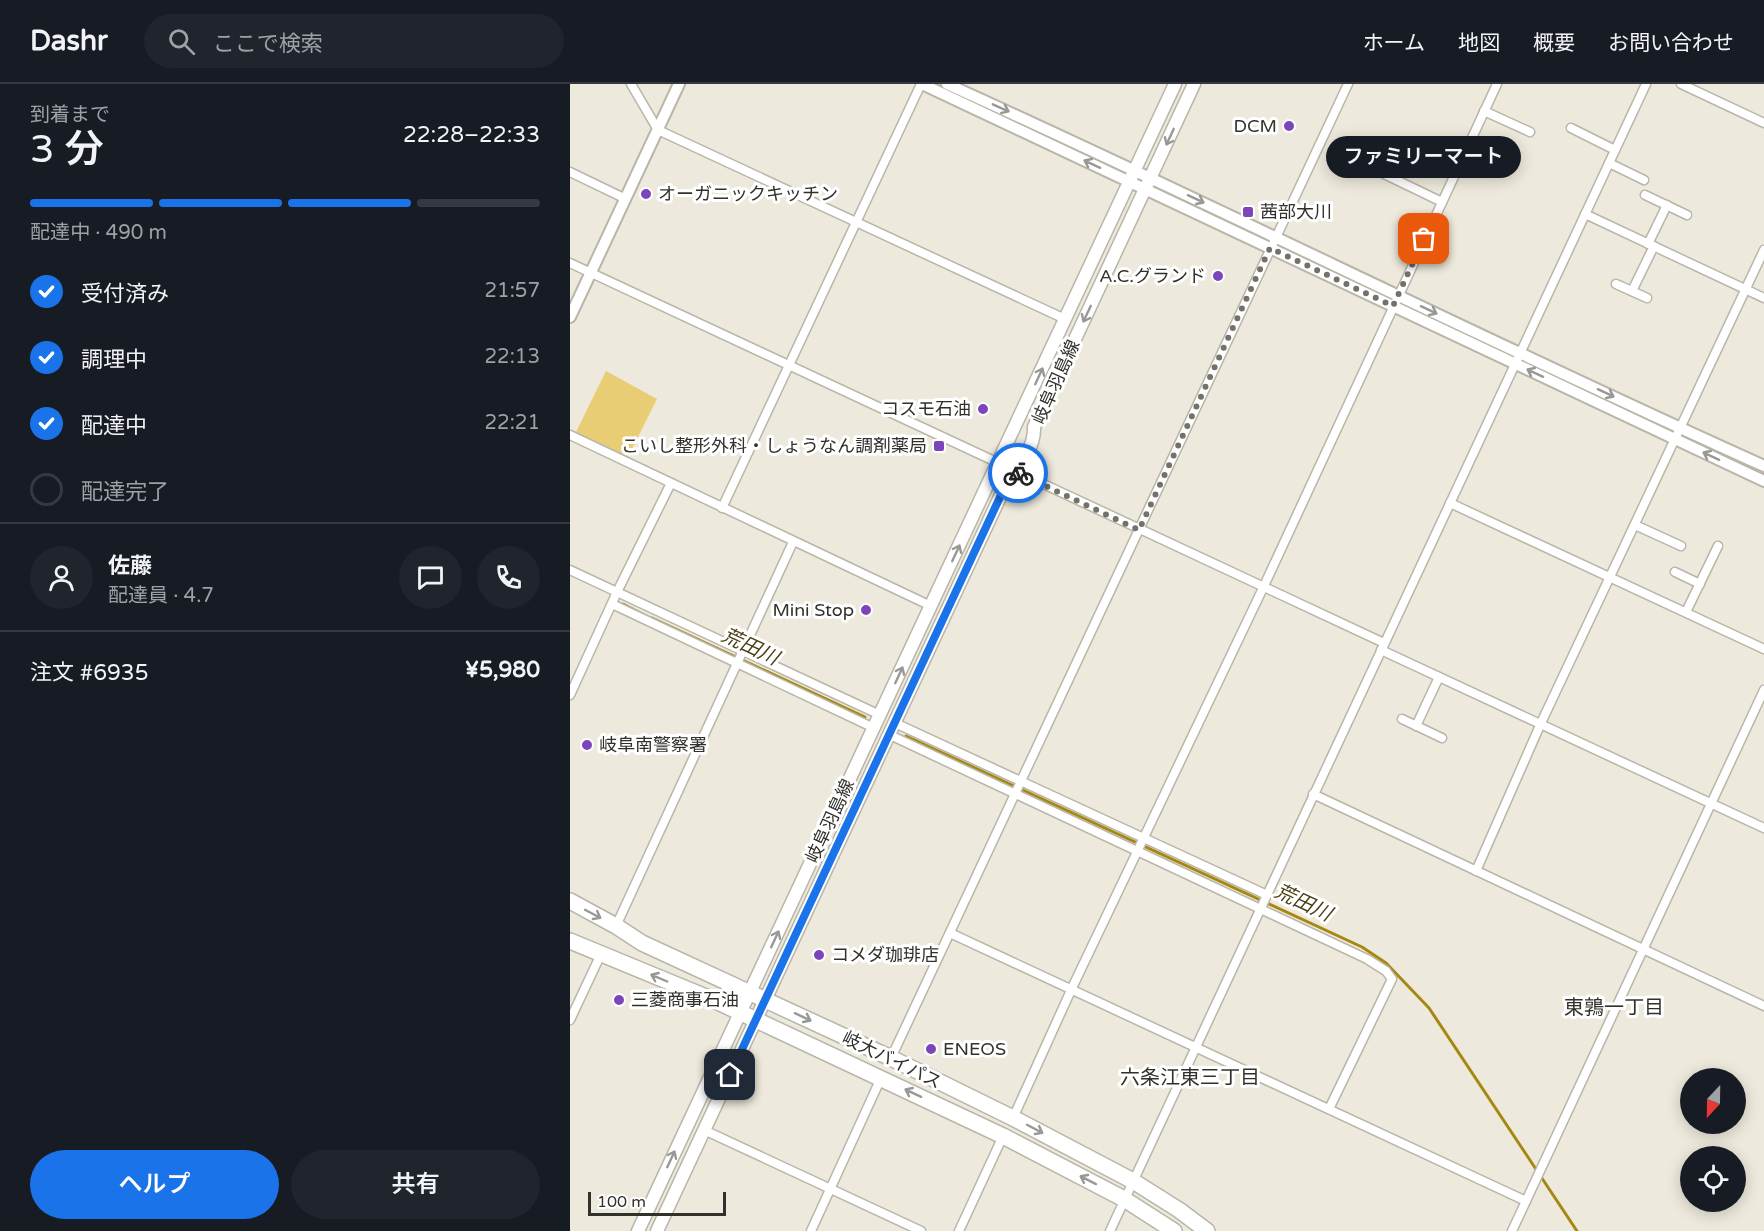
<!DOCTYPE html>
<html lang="ja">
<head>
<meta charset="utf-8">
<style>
	:root { --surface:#171b24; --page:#20242c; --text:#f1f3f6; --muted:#9ea1a6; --line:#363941; --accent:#1a73e8 }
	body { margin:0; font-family:"Varela Round","Noto Sans JP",sans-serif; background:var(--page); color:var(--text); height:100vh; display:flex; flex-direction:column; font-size:22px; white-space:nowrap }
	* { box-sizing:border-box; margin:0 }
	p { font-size:20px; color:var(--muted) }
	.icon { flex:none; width:33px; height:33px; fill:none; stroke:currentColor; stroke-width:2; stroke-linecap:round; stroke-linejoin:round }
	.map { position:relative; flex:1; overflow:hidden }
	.panel { display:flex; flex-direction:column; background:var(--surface); width:570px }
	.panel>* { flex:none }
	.needle { width:39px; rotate:202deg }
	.buttons { position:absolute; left:1110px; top:984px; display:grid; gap:12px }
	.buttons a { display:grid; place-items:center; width:66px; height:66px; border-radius:50%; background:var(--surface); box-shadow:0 3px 15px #0003; font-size:30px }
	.scale { position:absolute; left:18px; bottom:15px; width:138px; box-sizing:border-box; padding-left:6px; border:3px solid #31302b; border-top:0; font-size:16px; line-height:21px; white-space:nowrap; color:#31302b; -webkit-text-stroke:4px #fff; paint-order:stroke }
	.pin { position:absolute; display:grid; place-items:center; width:51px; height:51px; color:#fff; margin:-26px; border-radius:12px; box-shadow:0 3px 9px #0006 }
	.courier { position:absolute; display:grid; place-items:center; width:60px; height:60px; margin:-30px; border:4px solid #1a73e8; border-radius:50%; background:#fff; color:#222; box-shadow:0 2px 8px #0007 }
	.bubble { position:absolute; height:42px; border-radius:21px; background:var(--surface); box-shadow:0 3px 15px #0003; font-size:20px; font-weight:600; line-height:42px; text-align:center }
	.headline em { font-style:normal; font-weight:600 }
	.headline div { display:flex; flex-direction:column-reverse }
	.headline { display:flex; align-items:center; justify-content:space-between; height:102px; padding:0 30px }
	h1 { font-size:39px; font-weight:600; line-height:45px }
	.bar { display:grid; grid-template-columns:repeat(4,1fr); gap:9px 6px; align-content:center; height:72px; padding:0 30px }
	.bar i { height:8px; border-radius:4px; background:var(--line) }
	.bar .selected { background:var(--accent) }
	.bar p { grid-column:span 4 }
	.line { display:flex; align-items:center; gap:15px; padding:0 30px; border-top:2px solid var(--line) }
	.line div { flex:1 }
	.round { display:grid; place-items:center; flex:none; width:63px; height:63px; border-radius:32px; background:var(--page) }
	ol { padding:0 30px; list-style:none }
	li { display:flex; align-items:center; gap:18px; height:66px }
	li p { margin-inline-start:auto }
	li .icon { padding:6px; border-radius:50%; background:var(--accent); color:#fff; stroke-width:4 }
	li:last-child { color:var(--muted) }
	li i { width:33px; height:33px; border:3px solid var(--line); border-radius:50% }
	.cta { display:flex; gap:12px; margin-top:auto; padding:12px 30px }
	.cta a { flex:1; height:69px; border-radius:36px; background:var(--accent); color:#fff; font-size:24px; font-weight:600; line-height:69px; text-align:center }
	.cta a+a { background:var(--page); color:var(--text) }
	header { display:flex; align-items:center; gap:36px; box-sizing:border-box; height:84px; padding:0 30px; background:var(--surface); border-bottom:2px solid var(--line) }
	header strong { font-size:28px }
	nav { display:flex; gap:33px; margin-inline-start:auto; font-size:21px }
	.search { width:420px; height:54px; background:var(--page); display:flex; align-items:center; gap:15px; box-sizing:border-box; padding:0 21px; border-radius:33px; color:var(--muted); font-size:22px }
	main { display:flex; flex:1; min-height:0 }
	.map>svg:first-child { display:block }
	.green { fill:#e9cd75 }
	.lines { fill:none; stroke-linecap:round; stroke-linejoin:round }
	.stream { stroke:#a68811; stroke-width:3 }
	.minor-casing { stroke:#b9b5a9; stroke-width:11 }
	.tertiary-casing { stroke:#b9b5a9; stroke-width:14 }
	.secondary-casing { stroke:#b9b5a9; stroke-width:15 }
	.trunk-casing { stroke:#b9b5a9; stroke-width:18 }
	.minor { stroke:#fff; stroke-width:8 }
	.tertiary { stroke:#fff; stroke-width:10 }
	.secondary { stroke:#fff; stroke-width:12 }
	.trunk { stroke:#fff; stroke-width:15 }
	.oneway { stroke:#989895 }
	.done { stroke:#737169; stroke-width:6; stroke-dasharray:0 10.8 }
	.route { stroke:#1a73e8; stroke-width:8 }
	.poi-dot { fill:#7d45bb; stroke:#fff; stroke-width:2 }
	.labels { text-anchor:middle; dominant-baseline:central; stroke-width:6; stroke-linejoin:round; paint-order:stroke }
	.poi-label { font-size:18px; fill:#31302b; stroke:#fff; text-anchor:start }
	.street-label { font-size:18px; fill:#31302b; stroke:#fff }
	.water-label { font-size:20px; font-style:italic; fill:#4b3f13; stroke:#fff }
	.neighbourhood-label { font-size:20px; fill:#31302b; stroke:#fff }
</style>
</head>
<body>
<header>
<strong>Dashr</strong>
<div class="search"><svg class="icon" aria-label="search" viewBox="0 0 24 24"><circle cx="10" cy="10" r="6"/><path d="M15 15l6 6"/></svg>ここで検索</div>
<nav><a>ホーム</a><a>地図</a><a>概要</a><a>お問い合わせ</a></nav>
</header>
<main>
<section class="panel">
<div class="headline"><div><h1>3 分</h1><p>到着まで</p></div><em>22:28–22:33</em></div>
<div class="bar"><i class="selected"></i><i class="selected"></i><i class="selected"></i><i></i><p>配達中 · 490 m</p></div>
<ol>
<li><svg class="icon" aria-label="check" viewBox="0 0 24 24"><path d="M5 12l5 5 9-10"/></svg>受付済み<p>21:57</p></li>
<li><svg class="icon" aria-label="check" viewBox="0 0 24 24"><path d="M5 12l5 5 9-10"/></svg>調理中<p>22:13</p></li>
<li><svg class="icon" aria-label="check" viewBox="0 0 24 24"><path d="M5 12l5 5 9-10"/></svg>配達中<p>22:21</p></li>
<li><i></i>配達完了</li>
</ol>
<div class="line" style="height:108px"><a class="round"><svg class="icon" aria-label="person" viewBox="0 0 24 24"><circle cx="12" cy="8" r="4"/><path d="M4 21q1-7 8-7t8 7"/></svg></a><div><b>佐藤</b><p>配達員 · 4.7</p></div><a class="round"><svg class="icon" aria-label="chat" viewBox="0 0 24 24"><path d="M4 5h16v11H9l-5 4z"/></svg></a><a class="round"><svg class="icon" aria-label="phone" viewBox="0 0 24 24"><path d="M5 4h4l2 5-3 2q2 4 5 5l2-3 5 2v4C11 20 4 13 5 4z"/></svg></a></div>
<div class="line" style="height:78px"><div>注文 #6935</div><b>¥5,980</b></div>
<div class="cta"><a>ヘルプ</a><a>共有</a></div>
</section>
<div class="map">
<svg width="1194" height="1147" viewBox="0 0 1194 1147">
	<rect width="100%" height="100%" fill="#ede9dc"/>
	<!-- green -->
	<path class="green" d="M36,287l51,28 -29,58 -52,-25z"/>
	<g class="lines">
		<!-- stream -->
		<g class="stream">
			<path d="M53,520l23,12"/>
			<path d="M82,534l213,99"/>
			<path d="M336,652l456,211 24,16 43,45 148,223"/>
		</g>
		<!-- minor casing -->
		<g class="minor-casing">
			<g id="minor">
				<path d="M61,0l27,46 407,189"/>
				<path d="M1111,0l83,39"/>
				<path d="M914,27l46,21"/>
				<path d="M1001,44l44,22"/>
				<path d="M1039,79l35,17"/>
				<path d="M0,88l56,27"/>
				<path d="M814,90l58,28"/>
				<path d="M1075,111l42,20"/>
				<path d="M1015,130l179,84"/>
				<path d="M1078,160l19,-39"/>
				<path d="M0,179l814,380"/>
				<path d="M1046,200l31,14"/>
				<path d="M1062,207l22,-45"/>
				<path d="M0,351l361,171"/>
				<path d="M880,419l314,146"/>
				<path d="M152,424l199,-424"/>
				<path d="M1065,441l46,21"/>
				<path d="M0,486l310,145"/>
				<path d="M1105,488l25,12"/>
				<path d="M42,520l262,124"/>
				<path d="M1116,528l32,-66"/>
				<path d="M811,566l383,178"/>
				<path d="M0,611l47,-103 54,-109"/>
				<path d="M832,635l40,19"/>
				<path d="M325,639l372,172"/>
				<path d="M846,642l23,-49"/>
				<path d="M320,651l477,224 19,12 6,8 -63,130"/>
				<path d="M743,710l451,212"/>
				<path d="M906,787l65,-148 223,-473"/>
				<path d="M46,842l177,-384"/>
				<path d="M380,849l576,268"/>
				<path d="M0,936l31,-66"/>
				<path d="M321,974l457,-974"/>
				<path d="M443,1034l59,-130 191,-400 234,-504"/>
				<path d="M134,1046l217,101"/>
				<path d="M241,1147l70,-153"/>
				<path d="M389,1147l44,-95"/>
				<path d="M540,1147l536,-1147"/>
				<path d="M942,1147l252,-541"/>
			</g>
		</g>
		<!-- tertiary casing -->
		<g class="tertiary-casing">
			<g id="tertiary">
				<path d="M352,0l842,397"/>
				<path d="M377,0c274,124 543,259 817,382"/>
				<path d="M0,233l109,-233"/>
			</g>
		</g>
		<!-- secondary casing -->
		<g class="secondary-casing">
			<g id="secondary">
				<path d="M68,1147l537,-1147"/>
				<path d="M87,1147l351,-751c13,-11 27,-36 26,-53l160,-343"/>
			</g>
		</g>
		<!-- trunk casing -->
		<g class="trunk-casing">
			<g id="trunk">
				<path d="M0,817l46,25 26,17 249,115 122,60 120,63 46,29 28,21"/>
				<path d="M0,857l148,61 285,134 121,63 50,32"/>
			</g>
		</g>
		<!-- minor -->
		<use href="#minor" class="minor"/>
		<!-- tertiary -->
		<use href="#tertiary" class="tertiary"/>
		<!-- secondary -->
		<use href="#secondary" class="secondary"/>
		<!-- trunk -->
		<use href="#trunk" class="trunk"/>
	</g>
	<!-- one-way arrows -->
	<defs><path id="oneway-shaft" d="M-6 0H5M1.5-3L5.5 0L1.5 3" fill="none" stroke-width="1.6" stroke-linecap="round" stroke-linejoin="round" transform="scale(1.5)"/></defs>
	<g class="oneway">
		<use href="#oneway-shaft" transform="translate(431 24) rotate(24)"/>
		<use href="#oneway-shaft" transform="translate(600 53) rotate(115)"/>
		<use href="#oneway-shaft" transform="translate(522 80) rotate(-155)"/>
		<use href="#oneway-shaft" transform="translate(626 115) rotate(25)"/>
		<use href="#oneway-shaft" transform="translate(859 226) rotate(25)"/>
		<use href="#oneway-shaft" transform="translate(517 230) rotate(115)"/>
		<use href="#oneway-shaft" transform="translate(965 289) rotate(-155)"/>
		<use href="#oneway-shaft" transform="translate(469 292) rotate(-65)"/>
		<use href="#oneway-shaft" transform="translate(1036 309) rotate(25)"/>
		<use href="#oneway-shaft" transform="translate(1141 372) rotate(-155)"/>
		<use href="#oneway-shaft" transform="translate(386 469) rotate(-65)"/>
		<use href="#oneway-shaft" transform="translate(329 591) rotate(-65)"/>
		<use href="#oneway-shaft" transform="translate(23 830) rotate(28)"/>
		<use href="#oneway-shaft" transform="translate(205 855) rotate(-65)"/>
		<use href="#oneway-shaft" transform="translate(89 894) rotate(-157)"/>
		<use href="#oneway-shaft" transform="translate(233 933) rotate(25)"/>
		<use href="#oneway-shaft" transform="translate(343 1009) rotate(-155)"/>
		<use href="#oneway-shaft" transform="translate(465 1045) rotate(28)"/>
		<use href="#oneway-shaft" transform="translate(101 1075) rotate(-65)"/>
		<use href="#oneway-shaft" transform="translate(518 1096) rotate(-153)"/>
	</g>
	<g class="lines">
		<!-- done -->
		<path class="done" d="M448,389l121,57 131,-282 123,58 31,-67"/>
		<!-- route -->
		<path class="route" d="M160,991l278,-595 10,-7"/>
	</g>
	<!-- markers -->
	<g class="poi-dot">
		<circle cx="719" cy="42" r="6"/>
		<circle cx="76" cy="110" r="6"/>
		<rect x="672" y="122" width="12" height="12" rx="3"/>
		<circle cx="648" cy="192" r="6"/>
		<circle cx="413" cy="325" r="6"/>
		<rect x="363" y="356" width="12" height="12" rx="3"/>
		<circle cx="296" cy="526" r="6"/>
		<circle cx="17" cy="661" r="6"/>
		<circle cx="249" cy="871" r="6"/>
		<circle cx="49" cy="916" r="6"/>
		<circle cx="361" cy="965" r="6"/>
	</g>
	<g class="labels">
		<!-- poi labels -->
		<g class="poi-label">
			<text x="707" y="42" text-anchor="end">DCM</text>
			<text x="88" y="110">オーガニックキッチン</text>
			<text x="690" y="128">茜部大川</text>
			<text x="636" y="192" text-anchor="end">A.C.グランド</text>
			<text x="401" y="325" text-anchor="end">コスモ石油</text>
			<text x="357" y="362" text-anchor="end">こいし整形外科・しょうなん調剤薬局</text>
			<text x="284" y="526" text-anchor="end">Mini Stop</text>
			<text x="29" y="661">岐阜南警察署</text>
			<text x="261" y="871">コメダ珈琲店</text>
			<text x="61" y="916">三菱商事石油</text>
			<text x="373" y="965">ENEOS</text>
		</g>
		<!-- street labels -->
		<g class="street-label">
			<text transform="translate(486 298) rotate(-66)">岐阜羽島線</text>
			<text transform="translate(260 737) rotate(-65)">岐阜羽島線</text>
			<text transform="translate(322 976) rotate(26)">岐大バイパス</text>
		</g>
		<!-- water labels -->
		<g class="water-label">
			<text transform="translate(180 563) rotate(25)">荒田川</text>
			<text transform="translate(733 819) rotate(25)">荒田川</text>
		</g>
		<!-- neighbourhood labels -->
		<g class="neighbourhood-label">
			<text x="1044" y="924">東鶉一丁目</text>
			<text x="620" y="994">六条江東三丁目</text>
		</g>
	</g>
</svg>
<div class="buttons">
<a><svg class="needle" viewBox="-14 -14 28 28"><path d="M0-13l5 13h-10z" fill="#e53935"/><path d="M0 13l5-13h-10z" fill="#9ea1a6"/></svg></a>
<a><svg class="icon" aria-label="locate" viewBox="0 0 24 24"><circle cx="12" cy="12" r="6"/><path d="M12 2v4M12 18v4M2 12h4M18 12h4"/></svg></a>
</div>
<div class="scale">100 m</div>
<div class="pin" style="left:854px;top:155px;background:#ea580c"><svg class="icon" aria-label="bag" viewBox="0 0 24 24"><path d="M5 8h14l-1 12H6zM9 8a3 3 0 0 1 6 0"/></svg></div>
<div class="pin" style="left:160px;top:991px;background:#1f2937"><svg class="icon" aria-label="home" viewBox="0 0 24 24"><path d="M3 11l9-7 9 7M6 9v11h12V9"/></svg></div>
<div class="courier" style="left:448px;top:389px"><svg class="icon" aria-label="bike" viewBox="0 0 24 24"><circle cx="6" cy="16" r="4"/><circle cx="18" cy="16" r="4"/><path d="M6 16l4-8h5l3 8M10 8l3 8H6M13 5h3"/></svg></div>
<div class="bubble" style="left:756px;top:52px;width:195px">ファミリーマート</div>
</div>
</main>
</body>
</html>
